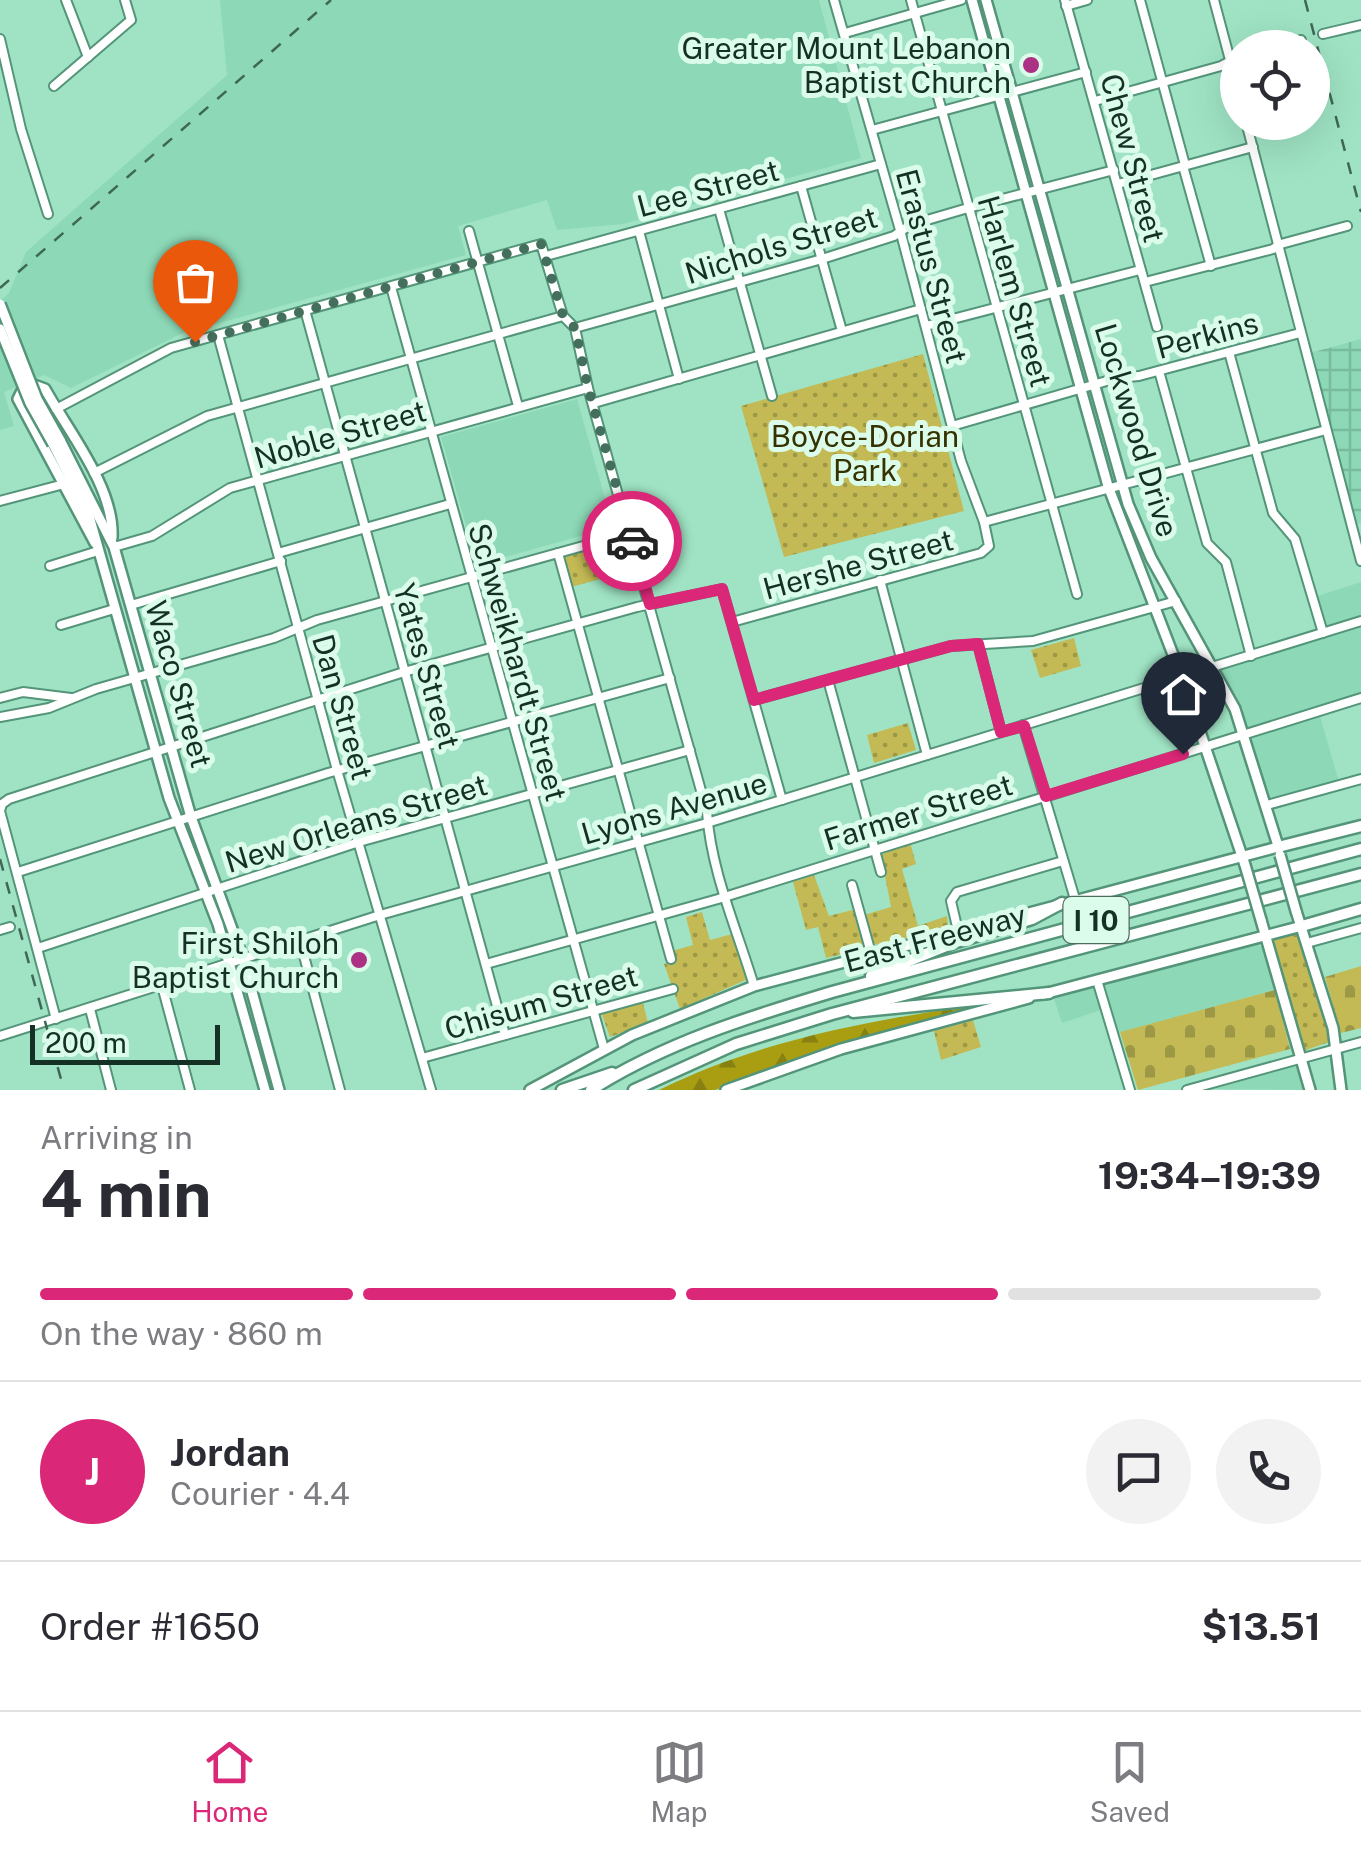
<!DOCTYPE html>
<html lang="en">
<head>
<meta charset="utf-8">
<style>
	:root { --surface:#fff; --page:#f2f2f3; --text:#2b2b33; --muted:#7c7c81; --line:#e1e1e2; --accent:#db2777 }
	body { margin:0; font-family:"Public Sans",sans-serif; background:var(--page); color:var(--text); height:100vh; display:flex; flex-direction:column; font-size:38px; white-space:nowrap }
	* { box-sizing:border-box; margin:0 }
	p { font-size:32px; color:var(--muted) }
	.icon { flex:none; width:55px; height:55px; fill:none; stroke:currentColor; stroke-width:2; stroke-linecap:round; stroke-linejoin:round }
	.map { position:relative; height:1090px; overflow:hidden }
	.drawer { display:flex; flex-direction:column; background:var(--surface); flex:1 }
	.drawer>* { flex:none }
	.tools { position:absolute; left:1220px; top:30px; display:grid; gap:20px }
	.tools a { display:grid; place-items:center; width:110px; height:110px; border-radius:50%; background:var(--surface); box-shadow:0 10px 40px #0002; font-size:50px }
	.scale { position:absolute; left:30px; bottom:25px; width:190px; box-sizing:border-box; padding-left:10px; border:5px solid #153125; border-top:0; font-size:28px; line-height:35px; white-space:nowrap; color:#153125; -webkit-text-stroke:8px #dbfceb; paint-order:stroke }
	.pin { position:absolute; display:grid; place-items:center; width:85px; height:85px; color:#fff; margin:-102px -42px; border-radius:50% 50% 50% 0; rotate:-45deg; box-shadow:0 0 10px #0007 }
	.pin .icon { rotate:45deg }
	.courier { position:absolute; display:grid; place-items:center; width:100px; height:100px; margin:-50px; border:8px solid #db2777; border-radius:50%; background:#fff; color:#222; box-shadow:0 2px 12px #0007 }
	.headline em { font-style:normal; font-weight:700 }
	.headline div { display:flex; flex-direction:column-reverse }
	.headline { display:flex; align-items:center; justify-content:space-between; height:170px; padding:0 40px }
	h1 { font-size:65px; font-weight:700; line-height:75px }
	.bar { display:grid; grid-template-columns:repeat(4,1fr); gap:15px 10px; align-content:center; height:120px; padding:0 40px }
	.bar i { height:12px; border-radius:8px; background:var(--line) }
	.bar .selected { background:var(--accent) }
	.bar p { grid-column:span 4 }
	.line { display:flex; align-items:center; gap:25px; padding:0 40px; border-top:2px solid var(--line) }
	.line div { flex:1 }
	.round { display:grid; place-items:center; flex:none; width:105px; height:105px; border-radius:52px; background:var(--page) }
	.tab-bar { display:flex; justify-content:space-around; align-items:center; height:140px; border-top:2px solid var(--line); background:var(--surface); font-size:28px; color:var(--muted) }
	.tab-bar a { display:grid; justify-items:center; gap:5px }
	.tab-bar .selected { color:var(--accent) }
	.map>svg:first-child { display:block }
	.built { fill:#8dd9b7 }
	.industrial { fill:url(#industrial-grid) }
	.grass { fill:url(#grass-dots) }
	.forest { fill:url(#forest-firs) }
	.cemetery { fill:url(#cemetery-stones) }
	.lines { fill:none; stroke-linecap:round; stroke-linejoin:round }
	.minor-casing { stroke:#549579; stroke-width:12 }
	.major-casing { stroke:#549579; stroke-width:14 }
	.highway-casing { stroke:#549579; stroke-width:15 }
	.minor { stroke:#fff; stroke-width:8 }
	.major { stroke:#fff; stroke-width:9 }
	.highway { stroke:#fff; stroke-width:10 }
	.rail { stroke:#3f6756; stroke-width:2.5; stroke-dasharray:12 12; stroke-linecap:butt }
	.major-bridge-casing { stroke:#549579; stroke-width:14; stroke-linecap:butt }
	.major-bridge { stroke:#fff; stroke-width:9 }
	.done { stroke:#456f5d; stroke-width:10; stroke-dasharray:0 18 }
	.route { stroke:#db2777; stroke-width:12 }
	.poi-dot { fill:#ac3083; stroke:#dbfceb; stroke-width:4 }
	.labels { text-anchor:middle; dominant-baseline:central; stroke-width:10; stroke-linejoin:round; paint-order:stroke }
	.shield { fill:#dbfceb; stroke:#506e60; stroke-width:2.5 }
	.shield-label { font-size:28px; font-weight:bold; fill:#153125 }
	.poi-label { font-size:30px; fill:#153125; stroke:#dbfceb; text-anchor:end }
	.street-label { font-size:30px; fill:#153125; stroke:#dbfceb }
	.park-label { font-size:30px; fill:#363200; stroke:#dbfceb }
</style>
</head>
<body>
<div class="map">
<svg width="1361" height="1090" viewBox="0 0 1361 1090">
	<defs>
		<pattern id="industrial-grid" width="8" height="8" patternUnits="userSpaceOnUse" patternTransform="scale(2.5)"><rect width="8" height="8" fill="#8dd9b7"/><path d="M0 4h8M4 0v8" fill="none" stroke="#79bb9d"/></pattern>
		<pattern id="grass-dots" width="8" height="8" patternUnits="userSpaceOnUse" patternTransform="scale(2.5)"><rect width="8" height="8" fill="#c3ba55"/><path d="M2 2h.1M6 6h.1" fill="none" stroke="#9d9846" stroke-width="1.8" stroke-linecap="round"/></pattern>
		<pattern id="forest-firs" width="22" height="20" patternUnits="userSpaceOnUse" patternTransform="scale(2.5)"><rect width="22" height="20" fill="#a99e12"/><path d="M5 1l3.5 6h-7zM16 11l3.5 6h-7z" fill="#888111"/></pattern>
		<pattern id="cemetery-stones" width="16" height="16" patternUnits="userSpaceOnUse" patternTransform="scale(2.5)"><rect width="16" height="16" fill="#c3ba55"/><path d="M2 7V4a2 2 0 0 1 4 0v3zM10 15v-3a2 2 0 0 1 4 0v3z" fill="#9d9846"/></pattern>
	</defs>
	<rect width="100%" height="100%" fill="#9fe3c4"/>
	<!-- built -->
	<g class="built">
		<path d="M220,0h599l42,158 -238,66 -66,6 -10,-30 -89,26 8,29 -283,78 -112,55 -27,-13 -40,17 10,34 -14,4v-129l9,-8 17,-41 201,-177z"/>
		<path d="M577,399l36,128 -136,38 -36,-128z"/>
		<path d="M1361,582v121l-41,13 19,66 -71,19 -22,-72 -27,-58 107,-36 -11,-38z"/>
		<path d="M1253,943l12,5 12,41 -158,44 -9,-26 -48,16 -9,-27z"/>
		<path d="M1295,1066l6,5 6,19 -93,-1z"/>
	</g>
	<!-- industrial -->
	<path class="industrial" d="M1361,339v184l-6,2 -45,-172z"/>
	<!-- grass -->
	<g class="grass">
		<path d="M923,354l41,157 -180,46 -43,-151z"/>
		<path d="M625,540l8,30 -62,17 -8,-30z"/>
		<path d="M1074,638l7,28 -41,12 -9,-28z"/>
		<path d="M908,723l8,27 -42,13 -7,-28z"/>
		<path d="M910,842l6,22 -14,5 16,57 29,-10 1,10 -69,19 -7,-2 -8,-28 27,-8 -10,-52z"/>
		<path d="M814,875l15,41 27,-7 9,36 -6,5 -33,8 -8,-31 -12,3 -13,-48z"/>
		<path d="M702,912l8,28 22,-6 8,15 8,30 -68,30 -16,-45 10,-3 -2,-10 21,-6 -7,-28z"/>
		<path d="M1298,933l34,108 -26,9 -4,-2 -32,-108z"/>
		<path d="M642,999l6,24 -38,14 -9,-25z"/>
		<path d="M973,1020l8,27 -40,13 -7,-29z"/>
	</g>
	<!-- forest -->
	<path class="forest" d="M996,1002l-147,41 -134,47h-56c108,-53 220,-71 337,-88z"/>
	<!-- cemetery -->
	<g class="cemetery">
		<path d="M1361,966v62l-20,5 -16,-56z"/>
		<path d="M1275,990l15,59 -152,41 -18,-58z"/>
	</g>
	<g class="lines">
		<!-- minor casing -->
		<g class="minor-casing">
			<g id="minor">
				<path d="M66,0l22,57"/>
				<path d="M911,0l166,594"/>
				<path d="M1065,0l92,327"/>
				<path d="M1140,0l45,165"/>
				<path d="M1214,0l24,90"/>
				<path d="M1066,6l21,-6"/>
				<path d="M845,33l116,-33"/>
				<path d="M1323,34l38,-9"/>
				<path d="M0,39l21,90 27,85"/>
				<path d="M1273,48l28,-8"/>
				<path d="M54,86l77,-66 -6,-20"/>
				<path d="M1095,101l126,-35 17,-9"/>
				<path d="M1246,122l115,439"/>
				<path d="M872,130l214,-58"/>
				<path d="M1183,166l28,100"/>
				<path d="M1118,184l135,-37"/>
				<path d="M801,186l41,145"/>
				<path d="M719,209l53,187"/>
				<path d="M469,231l49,175"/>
				<path d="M639,231l40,148"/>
				<path d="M546,256l335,-92"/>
				<path d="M1145,282l128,-33 8,-5 66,-18"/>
				<path d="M391,287l213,762"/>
				<path d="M305,310l200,725"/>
				<path d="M926,326l214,-56"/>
				<path d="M575,328l247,-69 72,-23 16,-11 58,-17 146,-38"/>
				<path d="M218,335l119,435 94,320"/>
				<path d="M1229,352l44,161 22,26 28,94"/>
				<path d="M1159,371l48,172 19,19 25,94"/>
				<path d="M594,403l327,-94"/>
				<path d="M56,409l115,-61 370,-104 22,72 12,12 13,60 119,424c4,60 30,117 47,174"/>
				<path d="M952,426l165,-48 22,-2 161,-43"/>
				<path d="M94,473l113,-57 356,-100"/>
				<path d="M0,501l64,-17"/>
				<path d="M984,522l342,-92"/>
				<path d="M114,547l38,-11 78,-48 358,-100"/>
				<path d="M278,553l172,-49"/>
				<path d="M558,553l113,406"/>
				<path d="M50,566l48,-15"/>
				<path d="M880,580l47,175"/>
				<path d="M131,605l150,-44"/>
				<path d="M732,622l249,-69 8,-7 -5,-24 -23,-61 -61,-231 -66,-230"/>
				<path d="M61,625l53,-16"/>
				<path d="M978,644l23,88"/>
				<path d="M828,680l53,192"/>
				<path d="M0,698l23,-6 48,6"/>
				<path d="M754,700l197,-54 82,-5 143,-40"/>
				<path d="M0,717l49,-9 47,-19 178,-51 43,-18 313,-87"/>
				<path d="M1023,725l52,174"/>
				<path d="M1267,805l94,-26"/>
				<path d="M18,872l310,-99 342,-95"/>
				<path d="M852,885l19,68"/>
				<path d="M0,930l10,-3"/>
				<path d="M958,931l-7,-30 6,-9 106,-31"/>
				<path d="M300,941l40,149"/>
				<path d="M1307,943l54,-15"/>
				<path d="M38,948l321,-106 331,-92"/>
				<path d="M486,964l232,-65 643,-201"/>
				<path d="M1097,980l33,110"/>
				<path d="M162,986l28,104"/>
				<path d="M90,1009l21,81"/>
				<path d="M56,1019l-56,-208 2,-7 7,-5 395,-127 233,-65 85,-18 60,211"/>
				<path d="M0,1036l380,-121 327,-92 654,-202"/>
				<path d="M422,1058l251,-69"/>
				<path d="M1187,1090l174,-48"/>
			</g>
		</g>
		<!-- major casing -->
		<g class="major-casing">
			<g id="major">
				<path d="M972,0l136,486 74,192 63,187"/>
				<path d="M986,0l142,504 23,54 84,151 44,140"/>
				<path d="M60,440l54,107 77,270 52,142 36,131"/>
				<path d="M53,444l36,72 80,282 49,126 47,166"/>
				<path d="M95,543l-77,-144 4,-8 12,-6 11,4c23,42 70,99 67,149"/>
				<path d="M1296,911l37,117 8,62"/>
				<path d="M1261,920l49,170"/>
				<path d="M1044,994l258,-68"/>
				<path d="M530,1090l102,-55 122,-49 524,-139"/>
				<path d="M726,1090l115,-41 188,-51"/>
			</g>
		</g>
		<!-- highway casing -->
		<g class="highway-casing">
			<g id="highway">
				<path d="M1278,847l83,-21"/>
				<path d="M1302,926l59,-17"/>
				<path d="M871,976l85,-34 76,-23 30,-16"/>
				<path d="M853,1012l196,-19"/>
				<path d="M562,1090l50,-17"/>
				<path d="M591,1090c73,-47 158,-73 241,-98l529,-143"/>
				<path d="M634,1090l102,-46 96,-30 529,-140"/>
			</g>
		</g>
		<!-- minor -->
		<use href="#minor" class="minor"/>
		<!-- major -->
		<use href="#major" class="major"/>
		<!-- highway -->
		<use href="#highway" class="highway"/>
		<!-- rail -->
		<g class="rail">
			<path d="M1305,0l56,212"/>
			<path d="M0,288l331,-288"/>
			<path d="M0,859l64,231"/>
		</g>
		<!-- major-bridge casing -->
		<g class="major-bridge-casing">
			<g id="major-bridge">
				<path d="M0,304l37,95 23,41"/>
				<path d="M0,329l30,74 23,41"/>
				<path d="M1280,855l16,56"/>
				<path d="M1245,865l16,55"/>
			</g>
		</g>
		<!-- major-bridge -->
		<use href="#major-bridge" class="major-bridge"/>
	</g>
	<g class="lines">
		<!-- done -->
		<path class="done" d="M195,342l346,-98 22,72 12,12 13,60 44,153"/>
		<!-- route -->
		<path class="route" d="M632,541l18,63 72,-15 32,111 197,-54 27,-2 23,88 23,-6 22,70 137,-42"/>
	</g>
	<!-- markers -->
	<g class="poi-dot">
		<circle cx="1031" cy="65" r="10"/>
		<circle cx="359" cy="960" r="10"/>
	</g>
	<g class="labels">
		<!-- shield labels -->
		<rect class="shield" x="1063.5" y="897" width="65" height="46" rx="8"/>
		<g class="shield-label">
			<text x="1096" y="920">I 10</text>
		</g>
		<!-- poi labels -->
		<g class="poi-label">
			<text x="1011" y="48">Greater Mount Lebanon<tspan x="1011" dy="34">Baptist Church</tspan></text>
			<text x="339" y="943">First Shiloh<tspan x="339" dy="34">Baptist Church</tspan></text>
		</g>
		<!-- street labels -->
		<g class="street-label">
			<text transform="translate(1133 158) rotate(75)">Chew Street</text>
			<text transform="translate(708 188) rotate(-15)">Lee Street</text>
			<text transform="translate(781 245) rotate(-17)">Nichols Street</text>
			<text transform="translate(932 266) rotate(75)">Erastus Street</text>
			<text transform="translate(1015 291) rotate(74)">Harlem Street</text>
			<text transform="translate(1207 335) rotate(-15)">Perkins</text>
			<text transform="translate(1137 430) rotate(73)">Lockwood Drive</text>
			<text transform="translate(340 434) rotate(-16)">Noble Street</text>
			<text transform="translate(858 564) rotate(-15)">Hershe Street</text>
			<text transform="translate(518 662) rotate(74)">Schweikhardt Street</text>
			<text transform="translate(427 666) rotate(74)">Yates Street</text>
			<text transform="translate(179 684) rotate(74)">Waco Street</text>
			<text transform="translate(343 707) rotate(74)">Dan Street</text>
			<text transform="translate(674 808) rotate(-16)">Lyons Avenue</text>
			<text transform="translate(918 812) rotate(-17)">Farmer Street</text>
			<text transform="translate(356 823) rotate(-17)">New Orleans Street</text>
			<text transform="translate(935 938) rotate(-15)">East Freeway</text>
			<text transform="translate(541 1002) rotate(-16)">Chisum Street</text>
		</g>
		<!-- park labels -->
		<g class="park-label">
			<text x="865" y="436">Boyce-Dorian<tspan x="865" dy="34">Park</tspan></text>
		</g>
	</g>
</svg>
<div class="tools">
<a><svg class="icon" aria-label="locate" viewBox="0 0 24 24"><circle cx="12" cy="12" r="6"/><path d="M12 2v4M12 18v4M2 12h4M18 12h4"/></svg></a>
</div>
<div class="scale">200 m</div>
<div class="pin" style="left:195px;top:342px;background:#ea580c"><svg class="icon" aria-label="bag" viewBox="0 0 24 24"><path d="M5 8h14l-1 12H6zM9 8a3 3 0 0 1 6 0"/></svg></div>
<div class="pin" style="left:1183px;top:754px;background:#1f2937"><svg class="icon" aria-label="home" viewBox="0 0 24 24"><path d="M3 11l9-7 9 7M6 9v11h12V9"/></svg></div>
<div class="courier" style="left:632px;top:541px"><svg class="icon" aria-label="car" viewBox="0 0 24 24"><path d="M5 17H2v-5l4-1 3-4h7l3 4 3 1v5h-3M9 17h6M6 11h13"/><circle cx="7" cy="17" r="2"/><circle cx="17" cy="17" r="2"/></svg></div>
</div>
<section class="drawer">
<div class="headline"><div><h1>4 min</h1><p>Arriving in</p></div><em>19:34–19:39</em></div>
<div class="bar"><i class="selected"></i><i class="selected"></i><i class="selected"></i><i></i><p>On the way · 860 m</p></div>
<div class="line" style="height:180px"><b class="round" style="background:var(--accent);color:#fff">J</b><div><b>Jordan</b><p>Courier · 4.4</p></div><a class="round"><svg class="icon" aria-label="chat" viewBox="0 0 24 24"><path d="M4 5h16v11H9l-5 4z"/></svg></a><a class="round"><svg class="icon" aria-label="phone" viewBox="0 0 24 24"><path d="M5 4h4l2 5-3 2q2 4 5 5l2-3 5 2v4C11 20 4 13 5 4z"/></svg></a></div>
<div class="line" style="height:130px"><div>Order #1650</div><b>$13.51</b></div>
</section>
<nav class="tab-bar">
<a class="selected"><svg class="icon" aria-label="home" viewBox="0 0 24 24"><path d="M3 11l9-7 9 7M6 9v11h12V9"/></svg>Home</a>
<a><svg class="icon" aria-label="map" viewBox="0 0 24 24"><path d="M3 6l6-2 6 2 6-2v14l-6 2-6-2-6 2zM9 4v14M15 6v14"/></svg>Map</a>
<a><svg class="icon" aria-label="saved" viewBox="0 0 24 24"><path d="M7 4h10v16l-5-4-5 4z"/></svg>Saved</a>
</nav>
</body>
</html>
